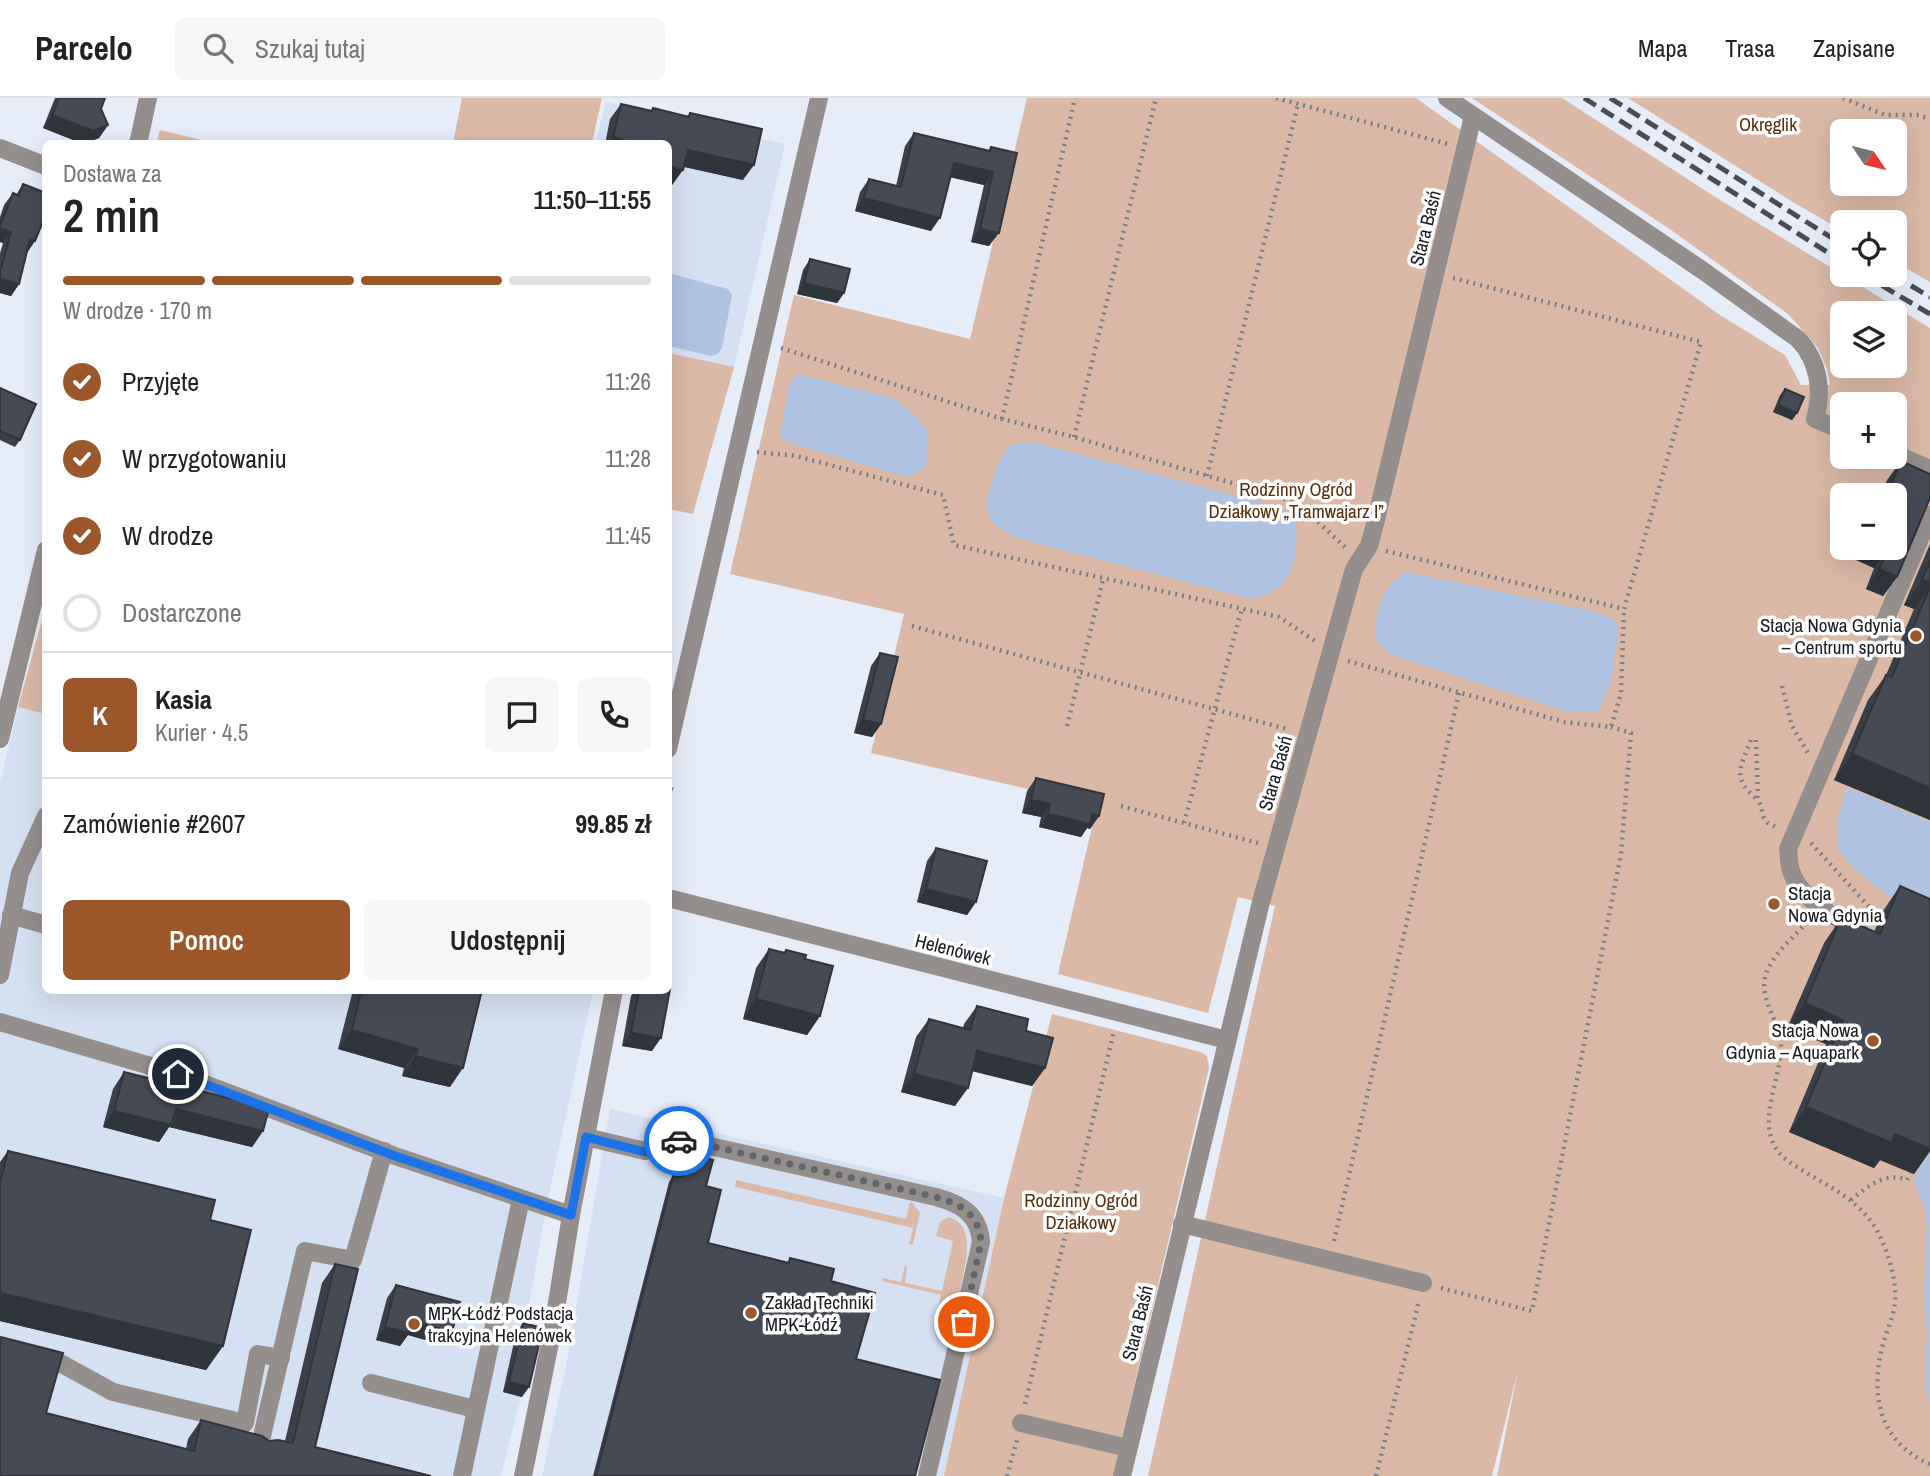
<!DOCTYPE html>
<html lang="pl">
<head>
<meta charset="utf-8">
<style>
	:root { --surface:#fff; --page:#f6f6f6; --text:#222; --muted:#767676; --line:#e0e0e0; --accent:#9b572a }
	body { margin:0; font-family:"Archivo Narrow",sans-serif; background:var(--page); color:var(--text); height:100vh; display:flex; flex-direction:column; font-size:26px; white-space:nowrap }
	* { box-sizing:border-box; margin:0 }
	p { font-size:23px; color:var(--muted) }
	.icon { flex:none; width:38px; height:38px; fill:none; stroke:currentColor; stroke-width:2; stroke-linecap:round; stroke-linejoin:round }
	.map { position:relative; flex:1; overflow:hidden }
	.details { position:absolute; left:42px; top:42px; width:630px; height:854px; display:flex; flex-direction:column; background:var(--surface); border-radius:10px; box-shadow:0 7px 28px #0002 }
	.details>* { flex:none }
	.needle { width:46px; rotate:125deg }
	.tools { position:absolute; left:1830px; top:21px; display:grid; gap:14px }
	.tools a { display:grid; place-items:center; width:77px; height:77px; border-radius:10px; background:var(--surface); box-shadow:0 7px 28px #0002; font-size:35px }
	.pin { position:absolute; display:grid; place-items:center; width:60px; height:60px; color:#fff; margin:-30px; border:4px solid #fff; border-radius:50%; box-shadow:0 2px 7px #0007 }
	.courier { position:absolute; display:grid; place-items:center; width:70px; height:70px; margin:-35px; border:5px solid #1a73e8; border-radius:50%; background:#fff; color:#222; box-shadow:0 2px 9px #0007 }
	.headline em { font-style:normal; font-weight:600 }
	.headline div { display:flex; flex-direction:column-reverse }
	.headline { display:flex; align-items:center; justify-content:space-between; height:119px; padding:0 21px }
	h1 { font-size:46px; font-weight:600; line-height:52px }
	.bar { display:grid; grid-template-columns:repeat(4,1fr); gap:10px 7px; align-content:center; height:84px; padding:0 21px }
	.bar i { height:9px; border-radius:5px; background:var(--line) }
	.bar .on { background:var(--accent) }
	.bar p { grid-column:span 4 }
	.line { display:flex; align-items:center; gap:18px; padding:0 21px; border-top:2px solid var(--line) }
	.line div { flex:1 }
	.round { display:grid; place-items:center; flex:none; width:74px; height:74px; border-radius:10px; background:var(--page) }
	ol { padding:0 21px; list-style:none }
	li { display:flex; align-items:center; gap:21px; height:77px }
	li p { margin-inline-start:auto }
	li .icon { padding:7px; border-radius:50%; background:var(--accent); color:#fff; stroke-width:4 }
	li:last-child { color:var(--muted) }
	li i { width:38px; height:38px; border:4px solid var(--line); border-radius:50% }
	.cta { display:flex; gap:14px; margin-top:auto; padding:14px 21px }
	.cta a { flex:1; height:80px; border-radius:10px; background:var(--accent); color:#fff; font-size:28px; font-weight:600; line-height:80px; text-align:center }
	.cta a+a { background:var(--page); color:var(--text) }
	header { display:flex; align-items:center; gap:42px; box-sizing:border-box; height:98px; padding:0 35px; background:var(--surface); border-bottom:2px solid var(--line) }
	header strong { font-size:33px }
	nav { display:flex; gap:38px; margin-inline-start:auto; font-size:24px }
	.search { width:490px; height:63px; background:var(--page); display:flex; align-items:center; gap:18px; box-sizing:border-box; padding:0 24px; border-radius:10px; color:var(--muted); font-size:26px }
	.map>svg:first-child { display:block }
	.built { fill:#d5e0f2 }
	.green { fill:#dbb9a6; fill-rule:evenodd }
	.water { fill:#b0c3e3 }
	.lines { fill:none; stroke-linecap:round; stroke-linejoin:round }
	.path { stroke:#797e85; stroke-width:4.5; stroke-dasharray:2 5; stroke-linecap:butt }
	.minor { stroke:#948f8c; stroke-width:18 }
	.rail { stroke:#494c52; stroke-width:5; stroke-dasharray:14 7; stroke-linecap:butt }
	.wall { fill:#3b4048 }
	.shaded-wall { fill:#30343b }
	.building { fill:#454a54; stroke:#30343b; stroke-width:2 }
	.done { stroke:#61656c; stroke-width:7; stroke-dasharray:0 12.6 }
	.route { stroke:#1a73e8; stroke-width:9 }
	.poi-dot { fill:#9b572a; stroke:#fff; stroke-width:2.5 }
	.labels { text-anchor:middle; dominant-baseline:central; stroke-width:7; stroke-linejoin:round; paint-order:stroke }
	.park-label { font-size:19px; fill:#5c2e0e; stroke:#fff }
	.street-label { font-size:19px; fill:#1a1c20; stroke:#fff }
	.poi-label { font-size:19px; fill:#1a1c20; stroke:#fff; text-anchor:start }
</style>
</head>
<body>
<header>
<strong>Parcelo</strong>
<div class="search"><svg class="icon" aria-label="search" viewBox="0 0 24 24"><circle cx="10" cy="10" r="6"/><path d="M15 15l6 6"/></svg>Szukaj tutaj</div>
<nav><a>Mapa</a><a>Trasa</a><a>Zapisane</a></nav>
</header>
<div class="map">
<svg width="1930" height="1378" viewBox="0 0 1930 1378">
	<rect width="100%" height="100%" fill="#e6edf9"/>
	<!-- built -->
	<g class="built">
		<path d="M606,4l179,42 -51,223 -65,-14 -1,-209h-73z"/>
		<path d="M18,609l27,7 1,276 547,1 -47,217 -18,103 8,26 -35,139h-501v-693z"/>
		<path d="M610,1011l394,89 -60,278h-402l24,-110z"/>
	</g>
	<!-- green -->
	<g class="green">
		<path d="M462,0h140l-10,45h-139z"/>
		<path d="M1027,0h389l304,217 65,40 16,30h29l-3,-16 -9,-21 -30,-34 -117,-84 -199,-132h90l155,100 213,130v1148h-433l21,-106 -26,106h-344l127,-570 -37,-9 -30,116 -150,-39 39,-169 -226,-52 33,-139 -174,-40 64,-279 176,44zM1843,215h52v53h-52zM1843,306h52v53h-52zM1843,397h52v53h-52z"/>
		<path d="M1628,0h302v184l-35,-20v-40h-52v9l-52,-30zM1895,33v53h-52v-53z"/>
		<path d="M160,32l55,13h-59z"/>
		<path d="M669,255l65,14 -41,147 -24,-5z"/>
		<path d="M45,511l1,105h-1l-27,-7z"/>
		<path d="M1052,916l149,38 6,4 2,12 -96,408h-169l60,-278z"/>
		<path d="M736,1082l170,39 4,-17 3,1 7,10 -7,31 -4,1 4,-17 -178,-41z"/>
		<path d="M948,1119c28,7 18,44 14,64 -2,9 -3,20 -7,28 -3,7 -10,12 -16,15l-4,-4 6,-25 -59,-14v-3l19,4 4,-17 2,1 -2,17 37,8 11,-50 -17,-5 4,-14z"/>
	</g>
	<!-- water -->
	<g class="water">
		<path d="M668,175l60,16 4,6 -10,53 -4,6 -7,2 -42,-10z"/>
		<path d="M798,276l97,25 21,17 12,15 -2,37 -19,9 -118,-34 -9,-8 9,-51z"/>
		<path d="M1032,344l248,65 15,13c4,25 1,57 -22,71 -6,4 -15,6 -21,8l-240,-62 -19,-14 -8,-18 14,-44 11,-16z"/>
		<path d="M1407,474l189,40 17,7 6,8 -8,55 -13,29 -29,1 -178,-57 -14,-12c-4,-28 3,-58 30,-71z"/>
		<path d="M1846,689l84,35v97c-35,-18 -69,-38 -93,-71v-23z"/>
		<path d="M1930,1042v264l-5,-19 2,-51 -3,-39 3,-67 -2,-19 -11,-28z"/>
	</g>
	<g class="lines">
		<!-- path -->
		<g class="path">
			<path d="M1276,0l172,46"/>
			<path d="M1843,0l42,17h34l11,4"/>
			<path d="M781,250l221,71 72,18 206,60 21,9 44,41"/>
			<path d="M1002,321l73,-321"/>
			<path d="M1074,339l82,-339"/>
			<path d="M757,354l39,4 147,39 11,50 325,72 36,24"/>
			<path d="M1207,378l91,-372"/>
			<path d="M1386,453l238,58 77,-267 -248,-64"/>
			<path d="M912,528l378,104"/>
			<path d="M1348,563l216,61 47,5 10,-34 3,-84"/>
			<path d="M1782,588l10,40 16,27"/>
			<path d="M1067,628l36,-146"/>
			<path d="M1751,642c-11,28 -20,38 7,60"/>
			<path d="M1756,642l2,57 6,21 4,5 10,5"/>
			<path d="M671,691l2,1"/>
			<path d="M1121,708l137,37"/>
			<path d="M1184,725l58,-215"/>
			<path d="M1811,745l62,68 8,4"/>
			<path d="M1807,824c-14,16 -37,35 -42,55 -5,26 17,47 16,73 -2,35 -28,79 3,108 31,24 71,35 92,71 11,19 21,50 19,72 -1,16 -9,31 -13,47 -12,49 -2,95 48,116"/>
			<path d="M1851,1102c16,-13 34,-29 56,-20l3,-7"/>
			<path d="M1334,1143l125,-548"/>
			<path d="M1441,1190l91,23 89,-457 10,-121 -20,-6"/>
			<path d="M1025,1306l89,-373"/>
			<path d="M1007,1378l10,-36"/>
			<path d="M1376,1378l43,-175"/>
		</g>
		<!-- minor -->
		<g class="minor">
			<path d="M1447,0l255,172 96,69c21,22 25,52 17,80l28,12"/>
			<path d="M138,46l10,-46"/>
			<path d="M0,50l46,18"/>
			<path d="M1895,356l35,15"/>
			<path d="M0,641l46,-189"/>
			<path d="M668,651l151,-651"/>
			<path d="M668,800l559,142"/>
			<path d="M11,817l35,10"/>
			<path d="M1860,834c-24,-15 -60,-32 -69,-61 -2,-6 -2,-15 -3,-22l142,-334"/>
			<path d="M0,877l20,-102 26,-57"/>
			<path d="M0,924l178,52 217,82 176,59"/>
			<path d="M586,1039l59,14 27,-10h16l248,56c25,7 43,17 45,45l-54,234"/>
			<path d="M1182,1126l241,59"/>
			<path d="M0,1247l51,13 62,34 132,31 13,-69 23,4"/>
			<path d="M371,1285l104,26"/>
			<path d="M1021,1325l107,25"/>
			<path d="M259,1351l46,-198 48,9 31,-109"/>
			<path d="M462,1378l59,-277"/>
			<path d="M523,1378l30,-148 18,-113 43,-225"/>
			<path d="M1122,1378l139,-574 93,-333 15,-23 5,-18 99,-412"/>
		</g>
		<!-- rail -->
		<g class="rail">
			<path d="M1584,0l259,164"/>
			<path d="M1610,0l233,147"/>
			<path d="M1864,177l66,39"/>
			<path d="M1893,177l37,22"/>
		</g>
	</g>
	<!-- wall -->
	<g class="wall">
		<path d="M55,0h50l-4,11 7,16 -9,13 -15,6 -41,-16z"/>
		<path d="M621,6l30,7 2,-3 34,8 3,-3 53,67 -59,-13 -12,18 -3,-1 -1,-40h-63l5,-25z"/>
		<path d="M914,35l74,18 3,-4 26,6 -28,93 -18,-4 13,-57 -34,-8 -19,54 -76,-20 5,-19 9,-13 27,7 9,-40z"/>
		<path d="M23,86l4,69 -8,31 -8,12 -11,-3v-40l3,-10 -3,-1v-25l4,-12 9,-12 3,2z"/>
		<path d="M810,161l34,34 -7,10 -40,-9 6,-24z"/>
		<path d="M0,290l20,52 -5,7 -15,-7z"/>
		<path d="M1785,291l12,24 -5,7 -19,-8 7,-17z"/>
		<path d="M1901,363l-4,116 -14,19 -17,-7 8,-21 -20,-9 4,-11h37v-53h-14l6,-15z"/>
		<path d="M1930,446v276l-96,-40 34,-80 18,-25 28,-66 -10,-4z"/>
		<path d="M880,555l1,71 -9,13 -18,-4 17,-67z"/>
		<path d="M1036,680l63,38 -9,13 -3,-1 -6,9 -42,-10 2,-10 -19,-4 5,-22z"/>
		<path d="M936,750l40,54 -9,13 -50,-13 10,-41z"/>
		<path d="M1900,788l30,13v252l-16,23 -34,-14 -6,8 -85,-36 37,-88 -39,-16 37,-85 17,-25 33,14 9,-21z"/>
		<path d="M769,851l15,4 2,-3 19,9 15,57 -13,19 -64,-16 13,-51z"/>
		<path d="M353,892h129l-32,97 -48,-11 2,-8 -66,-19z"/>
		<path d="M635,892h33l-16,61 -30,-5 9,-50z"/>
		<path d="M977,908l49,25 19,37 -13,18 -60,-15 -17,35 -54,-14 15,-55 13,-18 34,9 1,-4z"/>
		<path d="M124,974l139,59 -11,16 -83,-20 -10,15 -56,-15 10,-38z"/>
		<path d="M8,1053l202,69 13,126 -17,24 -206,-49v-159z"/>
		<path d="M688,1055l18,33 2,57 79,20 3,-5 41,23 25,78 59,117h-322l76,-294 4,-6h6l4,-16z"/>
		<path d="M335,1166l-20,183 -315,29 46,-63 140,36 2,-10 13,-19 68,21h16l37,-158z"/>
		<path d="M396,1187l56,47 -9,13 -35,-10 -8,11 -24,-6 11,-42z"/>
		<path d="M523,1225l-1,74 -19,-5 13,-59z"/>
	</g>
	<!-- shaded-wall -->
	<g class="shaded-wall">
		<path d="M52,17l56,10 -9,13 -16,6 -40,-16z"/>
		<path d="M613,39l25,6 -29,1z"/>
		<path d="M688,52l66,15 -11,15 -66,-15z"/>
		<path d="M954,65l39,9 -9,13 -39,-9z"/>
		<path d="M673,69l10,3 -11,15 -4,-1z"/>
		<path d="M864,100l76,20 -9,13 -76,-20z"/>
		<path d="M0,130l11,4 -8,11 -3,-1z"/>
		<path d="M980,131l19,4 -10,13 -18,-4z"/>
		<path d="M30,141l5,2 -8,12z"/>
		<path d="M0,181l19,5 -8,12 -11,-3z"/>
		<path d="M804,185l40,10 -7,10 -40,-9z"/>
		<path d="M1778,307l19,8 -5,7 -19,-8z"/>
		<path d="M1862,450h24l2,1 -14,19 -20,-9z"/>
		<path d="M1879,471l18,8 -14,19 -17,-7z"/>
		<path d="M1922,482l8,3v3l-16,23 -10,-4z"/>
		<path d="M863,622l18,4 -9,13 -18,-4z"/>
		<path d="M1852,656l78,34v32l-96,-40z"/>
		<path d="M1031,702l19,4 -9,13 -19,-4z"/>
		<path d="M1048,716h44l7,2 -9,13 -3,-1 -6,9 -42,-10z"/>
		<path d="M926,791l50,13 -9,13 -50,-13z"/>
		<path d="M756,901l64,17 -13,19 -64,-16z"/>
		<path d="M1805,905l38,17 -17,24 -39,-16z"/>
		<path d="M352,932l66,19 -14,19 -66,-19z"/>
		<path d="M631,935l30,5 -9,13 -30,-5z"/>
		<path d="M977,953l68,17 -13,18 -68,-17z"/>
		<path d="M416,958l47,12 -13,19 -48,-11z"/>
		<path d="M914,976l54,14 -13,18 -54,-14z"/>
		<path d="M1806,1009l89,27 35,15v2l-16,23 -34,-14 -6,8 -85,-36z"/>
		<path d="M176,1011l87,22 -11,16 -83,-20 -10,15 -56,-15 11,-16z"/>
		<path d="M0,1195l223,53 -17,24 -206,-49z"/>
		<path d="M412,1223l40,11 -9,13 -35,-10 -8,11 -24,-6 9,-13z"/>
		<path d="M509,1284l20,5 -7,10 -19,-5z"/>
	</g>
	<!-- building -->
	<g class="building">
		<path d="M59,0h46l-4,11 7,16 -15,6 -41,-16z"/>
		<path d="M621,6l31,7 1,-3 36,9 1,-4 72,16 -8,36 -66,-15 -5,20 -10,-3 -5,18v-41h-31l-24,-7z"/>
		<path d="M914,35l76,18 1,-4 26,6 -18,80 -19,-4 13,-57 -39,-9 -14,55 -76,-20 5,-19 32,8z"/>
		<path d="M23,86l23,9v21l-11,27 -5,-2 -11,45 -19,-5v-7l11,-40 -11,-4v-2l13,-33 6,3z"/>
		<path d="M810,161l40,10 -6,24 -40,-10z"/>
		<path d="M0,290l36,16 -16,36 -20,-9z"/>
		<path d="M1785,291l19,8 -7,16 -19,-8z"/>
		<path d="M1901,363l29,13v24l-33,79 -18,-8 9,-20 -2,-1h9v-53h-9z"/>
		<path d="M1930,462v23l-8,-3z"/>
		<path d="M1930,489v201l-78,-34 34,-79 6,2z"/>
		<path d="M880,555l18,4 -17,67 -18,-4z"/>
		<path d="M1036,680l68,16 -5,22 -7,-2 -2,10 -42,-10 2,-10 -19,-4z"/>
		<path d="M936,750l51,13 -11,41 -50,-13z"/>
		<path d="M1900,788l30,13v250l-35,-15 -3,9 -86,-36 37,-87 -38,-17 36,-85 39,16z"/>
		<path d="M769,851l16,4 1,-3 20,5 -1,4 28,7 -13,50 -64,-17z"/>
		<path d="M668,890l2,1 -9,49 -30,-5 8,-43h29z"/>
		<path d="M361,892h121l-19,78 -47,-12 2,-7 -66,-19z"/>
		<path d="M977,908l51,13 -2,12 27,7 -8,30 -68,-17 -9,37 -54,-14 15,-55 41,11z"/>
		<path d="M124,974l145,36 -6,23 -87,-22 -5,16 -57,-14z"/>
		<path d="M8,1053l207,49 -5,20 41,10 -28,116 -223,-53v-110z"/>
		<path d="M688,1055l25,7 -7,26 15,4 -13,53 81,20 1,-5 44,11 -3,12 44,12 -19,66 84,21 -25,96h-319l77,-300 9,1z"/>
		<path d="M335,1166l23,5 -43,178 116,29h-431v-139l63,16 -17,60 148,38 7,-31 61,16 7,5 9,-1 15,3z"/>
		<path d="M396,1187l64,17 -8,30 -40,-11 -3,12 -24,-6z"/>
		<path d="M523,1225l20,5 -14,59 -20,-5z"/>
	</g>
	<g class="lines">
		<!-- done -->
		<path class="done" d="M679,1043h9l248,56c25,7 43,17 45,45l-17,80"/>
		<!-- route -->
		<path class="route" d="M178,976l217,82 176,59 15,-78 59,15 34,-11"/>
	</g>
	<!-- markers -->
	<g class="poi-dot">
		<circle cx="1916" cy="538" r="7"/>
		<circle cx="1774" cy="806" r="7"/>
		<circle cx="1873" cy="943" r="7"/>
		<circle cx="751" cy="1215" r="7"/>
		<circle cx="414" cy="1226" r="7"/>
	</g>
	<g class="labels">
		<!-- park labels -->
		<g class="park-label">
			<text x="1768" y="26">Okręglik</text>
			<text x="1296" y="391">Rodzinny Ogród<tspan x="1296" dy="22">Działkowy „Tramwajarz I”</tspan></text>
			<text x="1081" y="1102">Rodzinny Ogród<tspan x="1081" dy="22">Działkowy</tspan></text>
		</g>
		<!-- street labels -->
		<g class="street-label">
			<text transform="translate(1425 130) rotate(-76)">Stara Baśń</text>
			<text transform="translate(1275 675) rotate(-74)">Stara Baśń</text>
			<text transform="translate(953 851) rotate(14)">Helenówek</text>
			<text transform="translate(1137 1225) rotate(-76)">Stara Baśń</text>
		</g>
		<!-- poi labels -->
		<g class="poi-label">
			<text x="1902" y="527" text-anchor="end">Stacja Nowa Gdynia<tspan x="1902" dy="22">– Centrum sportu</tspan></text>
			<text x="1788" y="795">Stacja<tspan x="1788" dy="22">Nowa Gdynia</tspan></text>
			<text x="1859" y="932" text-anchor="end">Stacja Nowa<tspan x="1859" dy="22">Gdynia – Aquapark</tspan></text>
			<text x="765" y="1204">Zakład Techniki<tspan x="765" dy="22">MPK-Łódź</tspan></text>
			<text x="428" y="1215">MPK-Łódź Podstacja<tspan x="428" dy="22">trakcyjna Helenówek</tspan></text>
		</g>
	</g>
</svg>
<div class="tools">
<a><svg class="needle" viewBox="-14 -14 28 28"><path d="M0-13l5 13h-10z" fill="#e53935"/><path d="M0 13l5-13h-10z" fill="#767676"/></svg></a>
<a><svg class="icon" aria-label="locate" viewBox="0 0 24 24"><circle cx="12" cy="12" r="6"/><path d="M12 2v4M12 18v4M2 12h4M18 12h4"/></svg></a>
<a><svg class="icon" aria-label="layers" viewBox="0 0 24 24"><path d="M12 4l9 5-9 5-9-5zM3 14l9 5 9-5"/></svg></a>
<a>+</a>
<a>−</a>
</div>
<div class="pin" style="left:964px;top:1224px;background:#ea580c"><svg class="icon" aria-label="bag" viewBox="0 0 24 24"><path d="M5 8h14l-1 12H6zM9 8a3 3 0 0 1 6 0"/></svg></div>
<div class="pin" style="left:178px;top:976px;background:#1f2937"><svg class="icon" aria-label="home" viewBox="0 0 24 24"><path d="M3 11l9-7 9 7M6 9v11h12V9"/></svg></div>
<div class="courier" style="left:679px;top:1043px"><svg class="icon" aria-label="car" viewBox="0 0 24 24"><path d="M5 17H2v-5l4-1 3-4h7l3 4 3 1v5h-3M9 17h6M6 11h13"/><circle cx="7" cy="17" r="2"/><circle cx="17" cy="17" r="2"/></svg></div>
<section class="details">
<div class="headline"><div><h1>2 min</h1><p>Dostawa za</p></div><em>11:50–11:55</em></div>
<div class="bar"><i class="on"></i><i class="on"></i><i class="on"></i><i></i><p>W drodze · 170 m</p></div>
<ol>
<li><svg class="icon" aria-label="check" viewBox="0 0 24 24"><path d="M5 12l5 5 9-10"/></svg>Przyjęte<p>11:26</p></li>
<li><svg class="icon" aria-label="check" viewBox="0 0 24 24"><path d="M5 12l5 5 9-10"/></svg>W przygotowaniu<p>11:28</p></li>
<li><svg class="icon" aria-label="check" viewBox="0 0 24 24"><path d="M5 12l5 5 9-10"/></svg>W drodze<p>11:45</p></li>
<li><i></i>Dostarczone</li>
</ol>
<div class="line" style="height:126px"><b class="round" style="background:var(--accent);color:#fff">K</b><div><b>Kasia</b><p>Kurier · 4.5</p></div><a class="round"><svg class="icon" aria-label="chat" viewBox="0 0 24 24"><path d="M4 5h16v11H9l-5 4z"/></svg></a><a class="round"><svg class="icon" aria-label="phone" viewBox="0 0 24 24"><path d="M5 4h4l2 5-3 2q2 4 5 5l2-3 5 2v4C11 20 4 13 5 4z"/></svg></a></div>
<div class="line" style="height:91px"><div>Zamówienie #2607</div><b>99.85 zł</b></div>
<div class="cta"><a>Pomoc</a><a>Udostępnij</a></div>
</section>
</div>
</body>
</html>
